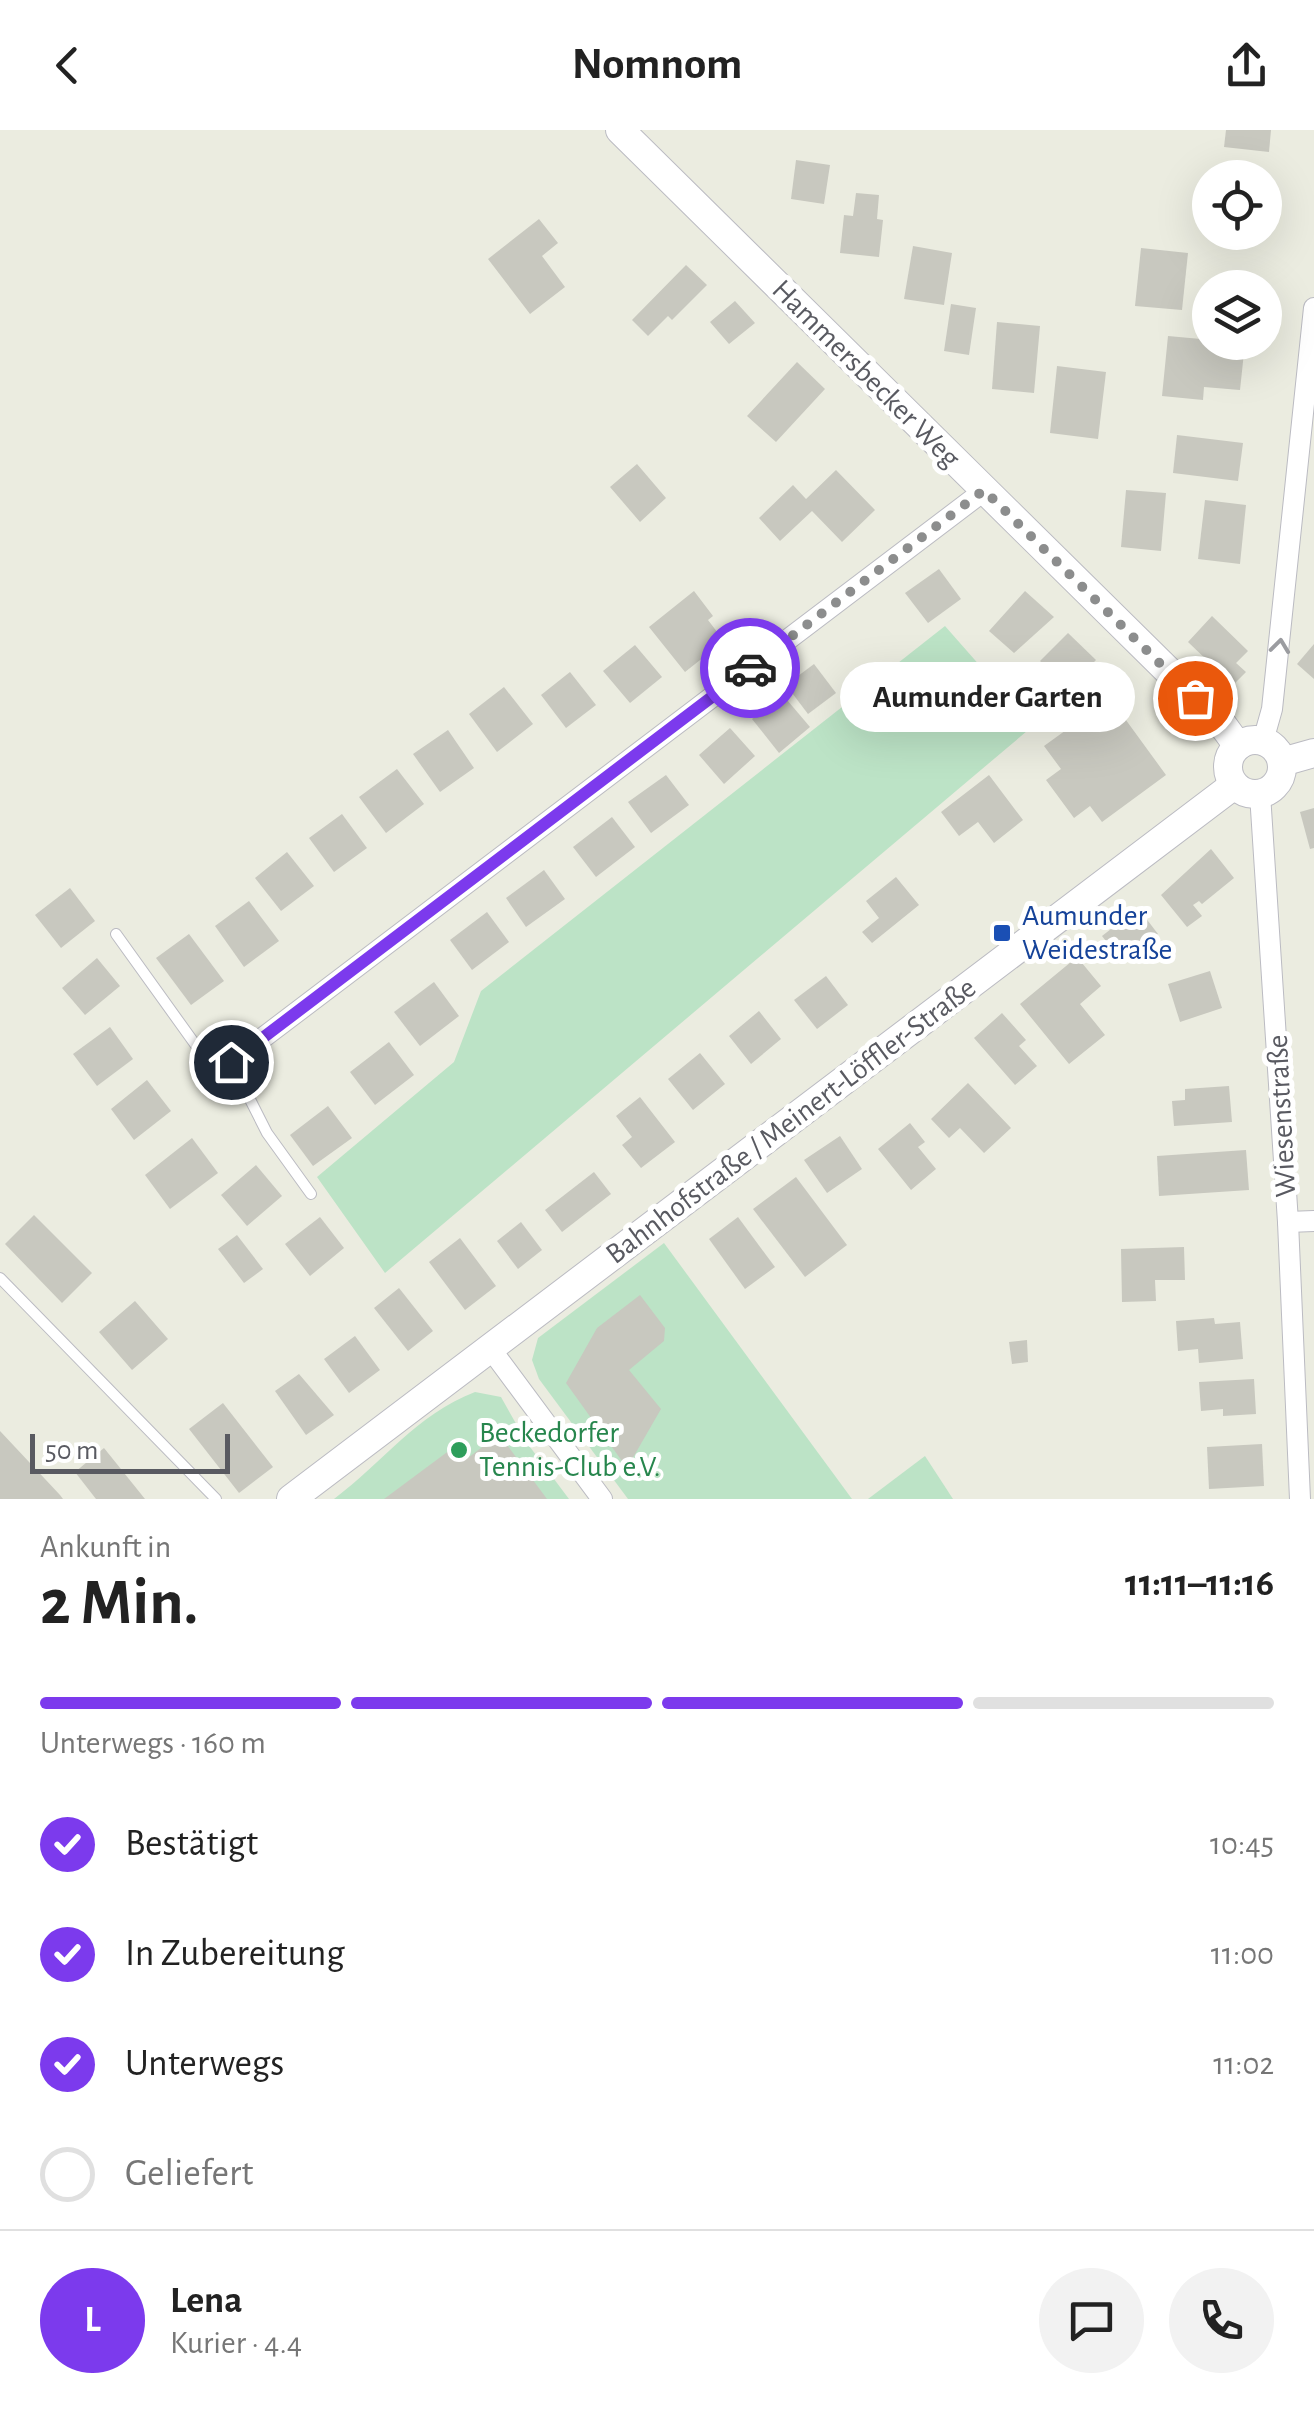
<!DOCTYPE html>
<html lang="de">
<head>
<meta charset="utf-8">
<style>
	:root { --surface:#fff; --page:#f2f2f2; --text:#222; --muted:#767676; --line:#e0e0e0; --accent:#7c3aed }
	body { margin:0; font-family:"Alegreya Sans",sans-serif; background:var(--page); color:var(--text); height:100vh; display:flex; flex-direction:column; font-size:38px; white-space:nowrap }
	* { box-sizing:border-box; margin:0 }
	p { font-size:32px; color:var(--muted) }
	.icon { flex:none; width:55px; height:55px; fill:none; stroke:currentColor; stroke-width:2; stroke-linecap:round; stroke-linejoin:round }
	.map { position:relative; height:1369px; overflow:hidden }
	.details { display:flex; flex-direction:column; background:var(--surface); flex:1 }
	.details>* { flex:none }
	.controls { position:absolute; left:1192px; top:30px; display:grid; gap:20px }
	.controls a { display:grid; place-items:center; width:90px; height:90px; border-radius:50%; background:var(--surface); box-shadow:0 10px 40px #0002; font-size:50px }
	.scale { position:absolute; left:30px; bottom:25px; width:200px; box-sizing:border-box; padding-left:10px; border:5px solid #595a61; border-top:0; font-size:28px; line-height:35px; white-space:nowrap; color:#595a61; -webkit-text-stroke:8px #fff; paint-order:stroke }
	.pin { position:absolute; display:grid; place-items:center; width:85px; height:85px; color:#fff; margin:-42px; border:5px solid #fff; border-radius:50%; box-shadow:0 2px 10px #0007 }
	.courier { position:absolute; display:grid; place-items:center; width:100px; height:100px; margin:-50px; border:8px solid #7c3aed; border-radius:50%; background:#fff; color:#222; box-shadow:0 2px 12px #0007 }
	.bubble { position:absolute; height:70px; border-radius:35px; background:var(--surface); box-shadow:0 10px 40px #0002; font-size:32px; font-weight:700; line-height:70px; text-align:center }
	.head em { font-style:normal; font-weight:700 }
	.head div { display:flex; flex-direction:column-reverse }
	.head { display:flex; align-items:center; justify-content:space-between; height:170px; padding:0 40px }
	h1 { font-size:65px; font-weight:700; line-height:75px }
	.bar { display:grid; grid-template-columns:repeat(4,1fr); gap:15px 10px; align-content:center; height:120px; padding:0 40px }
	.bar i { height:12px; border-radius:8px; background:var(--line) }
	.bar .active { background:var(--accent) }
	.bar p { grid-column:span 4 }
	.line { display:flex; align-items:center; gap:25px; padding:0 40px; border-top:2px solid var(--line) }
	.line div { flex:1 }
	.round { display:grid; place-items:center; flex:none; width:105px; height:105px; border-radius:52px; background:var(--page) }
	ol { padding:0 40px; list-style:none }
	li { display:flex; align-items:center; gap:30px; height:110px }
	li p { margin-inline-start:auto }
	li .icon { padding:10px; border-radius:50%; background:var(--accent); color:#fff; stroke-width:4 }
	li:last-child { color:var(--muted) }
	li i { width:55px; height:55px; border:5px solid var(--line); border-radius:50% }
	header { display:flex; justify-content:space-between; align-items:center; height:130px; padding:0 40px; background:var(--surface); font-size:45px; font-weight:700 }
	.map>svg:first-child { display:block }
	.green { fill:#bce3c6 }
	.building { fill:#c8c8bf }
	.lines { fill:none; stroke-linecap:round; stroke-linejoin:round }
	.service-casing { stroke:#bbbbc2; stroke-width:12 }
	.minor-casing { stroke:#bbbbc2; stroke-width:22 }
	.tertiary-casing { stroke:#bbbbc2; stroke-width:30 }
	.service { stroke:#fff; stroke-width:10 }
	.minor { stroke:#fff; stroke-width:20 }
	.tertiary { stroke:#fff; stroke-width:28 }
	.oneway { stroke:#9b9ca0 }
	.done { stroke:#8c8d8d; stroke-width:10; stroke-dasharray:0 18 }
	.route { stroke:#7c3aed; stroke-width:12 }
	.transit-dot { fill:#1a4fb4; stroke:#fff; stroke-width:4 }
	.leisure-dot { fill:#2e9e5b; stroke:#fff; stroke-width:4 }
	.labels { text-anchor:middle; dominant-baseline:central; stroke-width:10; stroke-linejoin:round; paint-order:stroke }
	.street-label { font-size:30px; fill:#595a61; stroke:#fff }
	.transit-label { font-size:30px; fill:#164399; stroke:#fff; text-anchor:start }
	.leisure-label { font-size:30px; fill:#27864d; stroke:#fff; text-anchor:start }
</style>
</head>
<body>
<header><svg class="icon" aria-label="back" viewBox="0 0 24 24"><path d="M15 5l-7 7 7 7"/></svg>Nomnom<svg class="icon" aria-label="share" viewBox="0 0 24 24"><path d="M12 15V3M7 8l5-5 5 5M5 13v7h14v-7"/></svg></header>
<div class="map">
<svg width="1314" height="1369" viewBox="0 0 1314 1369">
	<rect width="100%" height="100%" fill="#ebece0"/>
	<!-- green -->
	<g class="green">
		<path d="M945,496l88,100 -648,547 -68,-96 137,-115 27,-71z"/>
		<path d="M664,1113l188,256h-224l-89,-120 -7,-19 6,-22z"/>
		<path d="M475,1262l26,5 26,46 42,56h-235c48,-36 83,-85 141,-107z"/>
		<path d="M925,1326l28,43h-85z"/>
	</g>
	<!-- building -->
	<g class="building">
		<path d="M1226,0h45l-2,22 -45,-5z"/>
		<path d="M796,30l34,5 -6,39 -33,-5z"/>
		<path d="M1202,47l8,1v38l-12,-1z"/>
		<path d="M856,63l23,2 -2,24 6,1 -4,37 -39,-4 4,-38 9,1z"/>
		<path d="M539,89l19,24 -16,13 23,31 -35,27 -42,-55z"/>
		<path d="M913,116l39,7 -8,52 -40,-6z"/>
		<path d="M1141,118l47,5 -6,57 -47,-4z"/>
		<path d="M686,135l21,20 -35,35 -4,-4 -20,20 -16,-16z"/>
		<path d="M735,171l20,22 -26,21 -19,-22z"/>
		<path d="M951,174l25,4 -7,47 -25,-4z"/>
		<path d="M997,192l43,4 -6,67 -42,-4z"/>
		<path d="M1168,206l77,7 -5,47 -36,-3 -1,13 -41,-4z"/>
		<path d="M797,232l28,27 -49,53 -29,-26z"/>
		<path d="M1057,236l49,6 -8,67 -48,-6z"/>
		<path d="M1177,305l66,8 -5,38 -65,-8z"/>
		<path d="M637,334l29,34 -26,24 -30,-35z"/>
		<path d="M836,340l39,40 -33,32 -30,-31 -32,30 -21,-23 34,-33 13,14z"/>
		<path d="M1126,360l40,3 -5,58 -40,-4z"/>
		<path d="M1205,370l41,5 -6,59 -42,-5z"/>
		<path d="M939,439l22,30 -33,24 -23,-30z"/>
		<path d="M694,461l19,25 -5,4 16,21 -39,31 -36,-45z"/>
		<path d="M1025,461l29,26 -40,36 -25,-22z"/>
		<path d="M1212,486l36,35 -12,12 10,9 -13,13 -45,-43z"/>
		<path d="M1068,503l28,27 -28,29 -28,-28z"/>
		<path d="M1314,514v35l-17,-15z"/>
		<path d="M635,515l27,32 -32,26 -27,-32z"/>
		<path d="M814,534l22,29 -28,21 -22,-29z"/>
		<path d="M570,542l26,33 -30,23 -25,-33z"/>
		<path d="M504,557l29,37 -36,28 -28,-38z"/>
		<path d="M782,564l28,33 -31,26 -27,-34z"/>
		<path d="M1091,582l13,17 19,-13 43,59 -64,47 -12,-16 -16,12 -28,-38 15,-11 -17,-23z"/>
		<path d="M730,598l25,28 -31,28 -25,-29z"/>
		<path d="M448,600l26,38 -34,24 -27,-38z"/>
		<path d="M397,639l27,35 -38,29 -27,-36z"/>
		<path d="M666,645l23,30 -38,28 -23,-31z"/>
		<path d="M989,645l34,45 -29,23 -16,-21 -19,14 -18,-24z"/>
		<path d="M1314,678v40l-4,1 -10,-37z"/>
		<path d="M342,684l25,34 -33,24 -25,-34z"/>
		<path d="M612,687l23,30 -39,30 -23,-30z"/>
		<path d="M1211,719l23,29 -32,26 -3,-3 -6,4 9,11 -15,11 -26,-32z"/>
		<path d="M287,722l27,34 -33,25 -26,-33z"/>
		<path d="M544,740l21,29 -39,28 -20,-29z"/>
		<path d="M896,747l23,28 -47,38 -10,-11 17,-14 -13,-17z"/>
		<path d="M70,758l25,33 -34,27 -26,-33z"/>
		<path d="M249,771l30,40 -35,26 -29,-41z"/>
		<path d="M1138,778l20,26 -36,28 -20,-26z"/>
		<path d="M487,782l22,30 -37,28 -22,-30z"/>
		<path d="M189,804l35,47 -33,24 -35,-47z"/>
		<path d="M1077,827l24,29 -21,18 25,31 -36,29 -49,-60z"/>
		<path d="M97,828l23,28 -35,29 -23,-27z"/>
		<path d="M1210,841l12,37 -42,14 -12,-38z"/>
		<path d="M826,846l22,29 -31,24 -23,-29z"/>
		<path d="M434,852l25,34 -39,30 -26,-34z"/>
		<path d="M759,881l22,28 -30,25 -22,-28z"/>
		<path d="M1002,883l24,27 -7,6 18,20 -22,19 -41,-47z"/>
		<path d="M110,897l23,32 -36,27 -24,-32z"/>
		<path d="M389,912l25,33 -39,30 -25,-33z"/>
		<path d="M700,923l25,31 -32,26 -25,-31z"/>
		<path d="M147,950l24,31 -37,29 -23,-31z"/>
		<path d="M968,953l43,45 -27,25 -24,-25 -11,10 -18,-19z"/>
		<path d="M1229,956l3,36 -58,4 -2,-25 13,-1v-11z"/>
		<path d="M640,967l35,45 -34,26 -19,-23 10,-8 -16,-21z"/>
		<path d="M328,976l24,32 -39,28 -23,-31z"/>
		<path d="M910,993l15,19 -7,5 18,22 -25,21 -33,-41z"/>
		<path d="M840,1006l22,33 -35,24 -23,-33z"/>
		<path d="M192,1008l26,35 -48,36 -25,-34z"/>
		<path d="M1246,1020l3,40 -90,6 -2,-40z"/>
		<path d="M256,1035l26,31 -35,30 -26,-31z"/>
		<path d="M594,1042l17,22 -49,38 -17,-22z"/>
		<path d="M796,1047l51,68 -42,32 -52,-68z"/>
		<path d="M34,1085l58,58 -30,30 -57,-59z"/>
		<path d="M320,1087l24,31 -34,28 -25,-32z"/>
		<path d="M738,1087l37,50 -30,22 -36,-50z"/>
		<path d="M521,1092l21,28 -24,19 -21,-28z"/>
		<path d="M237,1105l26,34 -19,14 -26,-34z"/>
		<path d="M460,1108l36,48 -31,24 -36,-48z"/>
		<path d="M1184,1117l1,33h-30l1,21 -34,1 -1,-53z"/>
		<path d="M399,1158l34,43 -25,20 -34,-43z"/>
		<path d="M640,1165l25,33 -1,13 -35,29 32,39 -34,59 -61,-85 31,-55z"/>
		<path d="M135,1171l33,38 -36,31 -33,-38z"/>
		<path d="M1214,1188l1,6 25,-2 3,37 -44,4 -1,-14 -20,2 -2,-30z"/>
		<path d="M355,1206l25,34 -31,23 -25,-34z"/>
		<path d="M1027,1210l1,22 -16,2 -3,-22z"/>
		<path d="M299,1244l35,41 -28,20 -31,-44z"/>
		<path d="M1254,1249l2,35 -33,2v-7l-22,2 -2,-29z"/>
		<path d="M223,1273l50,64 -34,26 -50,-64z"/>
		<path d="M0,1301l60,64 3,4h-63z"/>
		<path d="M499,1304l48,65h-163l74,-55 10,14z"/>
		<path d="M1262,1314l2,42 -55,3 -2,-42z"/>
		<path d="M104,1318l41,51h-49l-21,-27z"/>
	</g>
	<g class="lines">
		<!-- service casing -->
		<g class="service-casing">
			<g id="service">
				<path d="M116,804l89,124 26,4 36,71 44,61"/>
				<path d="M0,1148l216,221"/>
			</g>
		</g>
		<!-- minor casing -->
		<g class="minor-casing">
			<g id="minor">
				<path d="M1263,611l9,-32 42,-401"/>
				<path d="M1260,664l28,428 12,277"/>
				<path d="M231,932l754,-572"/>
				<path d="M1288,1092l26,-1"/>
				<path d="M490,1218l112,151"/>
			</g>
		</g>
		<!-- tertiary casing -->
		<g class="tertiary-casing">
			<g id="tertiary">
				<path d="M620,0l602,594 16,22"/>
				<circle cx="1255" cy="637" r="27"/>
				<path d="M1282,632l32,-9"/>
				<path d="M291,1369l943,-714"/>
			</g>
		</g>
		<!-- service -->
		<use href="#service" class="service"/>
		<!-- minor -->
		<use href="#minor" class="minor"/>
		<!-- tertiary -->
		<use href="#tertiary" class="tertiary"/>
	</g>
	<!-- one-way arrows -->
	<defs><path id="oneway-chevron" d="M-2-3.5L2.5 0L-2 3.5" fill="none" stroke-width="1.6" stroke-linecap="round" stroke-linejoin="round" transform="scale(2.5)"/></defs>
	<use class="oneway" href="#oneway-chevron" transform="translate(1280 516) rotate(-83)"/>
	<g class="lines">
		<!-- done -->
		<path class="done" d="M750,538l234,-178 211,208"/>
		<!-- route -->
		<path class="route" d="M231,932l519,-394"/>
	</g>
	<!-- markers -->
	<rect class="transit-dot" x="992" y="793" width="20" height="20" rx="5"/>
	<circle class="leisure-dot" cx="459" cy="1320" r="10"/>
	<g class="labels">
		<!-- street labels -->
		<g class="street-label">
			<text transform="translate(866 244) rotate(45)">Hammersbecker Weg</text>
			<text transform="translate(1282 986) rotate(-93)">Wiesenstraße</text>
			<text transform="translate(791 991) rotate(-37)">Bahnhofstraße / Meinert-Löffler-Straße</text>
		</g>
		<!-- transit labels -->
		<g class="transit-label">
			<text x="1022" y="786">Aumunder<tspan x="1022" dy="34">Weidestraße</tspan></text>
		</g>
		<!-- leisure labels -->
		<g class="leisure-label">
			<text x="479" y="1303">Beckedorfer<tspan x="479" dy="34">Tennis-Club e.V.</tspan></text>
		</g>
	</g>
</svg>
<div class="controls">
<a><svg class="icon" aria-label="locate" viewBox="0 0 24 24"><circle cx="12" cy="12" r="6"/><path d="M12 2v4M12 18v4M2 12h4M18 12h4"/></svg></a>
<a><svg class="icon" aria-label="layers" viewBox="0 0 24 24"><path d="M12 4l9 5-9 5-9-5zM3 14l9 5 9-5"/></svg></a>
</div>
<div class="scale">50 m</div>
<div class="pin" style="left:1195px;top:568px;background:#ea580c"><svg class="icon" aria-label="bag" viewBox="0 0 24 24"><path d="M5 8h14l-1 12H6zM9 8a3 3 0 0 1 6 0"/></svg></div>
<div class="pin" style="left:231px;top:932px;background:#1f2937"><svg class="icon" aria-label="home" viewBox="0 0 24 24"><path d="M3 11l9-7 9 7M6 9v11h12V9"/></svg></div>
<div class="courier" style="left:750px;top:538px"><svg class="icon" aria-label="car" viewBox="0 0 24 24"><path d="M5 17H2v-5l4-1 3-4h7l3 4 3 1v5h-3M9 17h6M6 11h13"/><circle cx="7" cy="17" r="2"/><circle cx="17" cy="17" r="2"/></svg></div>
<div class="bubble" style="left:840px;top:532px;width:295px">Aumunder Garten</div>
</div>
<section class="details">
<div class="head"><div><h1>2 Min.</h1><p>Ankunft in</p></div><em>11:11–11:16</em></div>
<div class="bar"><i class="active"></i><i class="active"></i><i class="active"></i><i></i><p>Unterwegs · 160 m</p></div>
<ol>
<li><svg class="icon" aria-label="check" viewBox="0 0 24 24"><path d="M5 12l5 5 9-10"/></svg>Bestätigt<p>10:45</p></li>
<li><svg class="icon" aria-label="check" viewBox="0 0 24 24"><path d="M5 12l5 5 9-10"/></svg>In Zubereitung<p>11:00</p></li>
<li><svg class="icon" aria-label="check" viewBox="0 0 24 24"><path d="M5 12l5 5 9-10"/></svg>Unterwegs<p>11:02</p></li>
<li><i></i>Geliefert</li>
</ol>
<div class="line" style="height:180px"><b class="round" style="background:var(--accent);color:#fff">L</b><div><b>Lena</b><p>Kurier · 4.4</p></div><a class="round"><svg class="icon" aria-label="chat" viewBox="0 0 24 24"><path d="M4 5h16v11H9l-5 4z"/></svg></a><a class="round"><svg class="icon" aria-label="phone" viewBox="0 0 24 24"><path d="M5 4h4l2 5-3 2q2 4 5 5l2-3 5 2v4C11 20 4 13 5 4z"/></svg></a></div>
</section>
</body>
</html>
